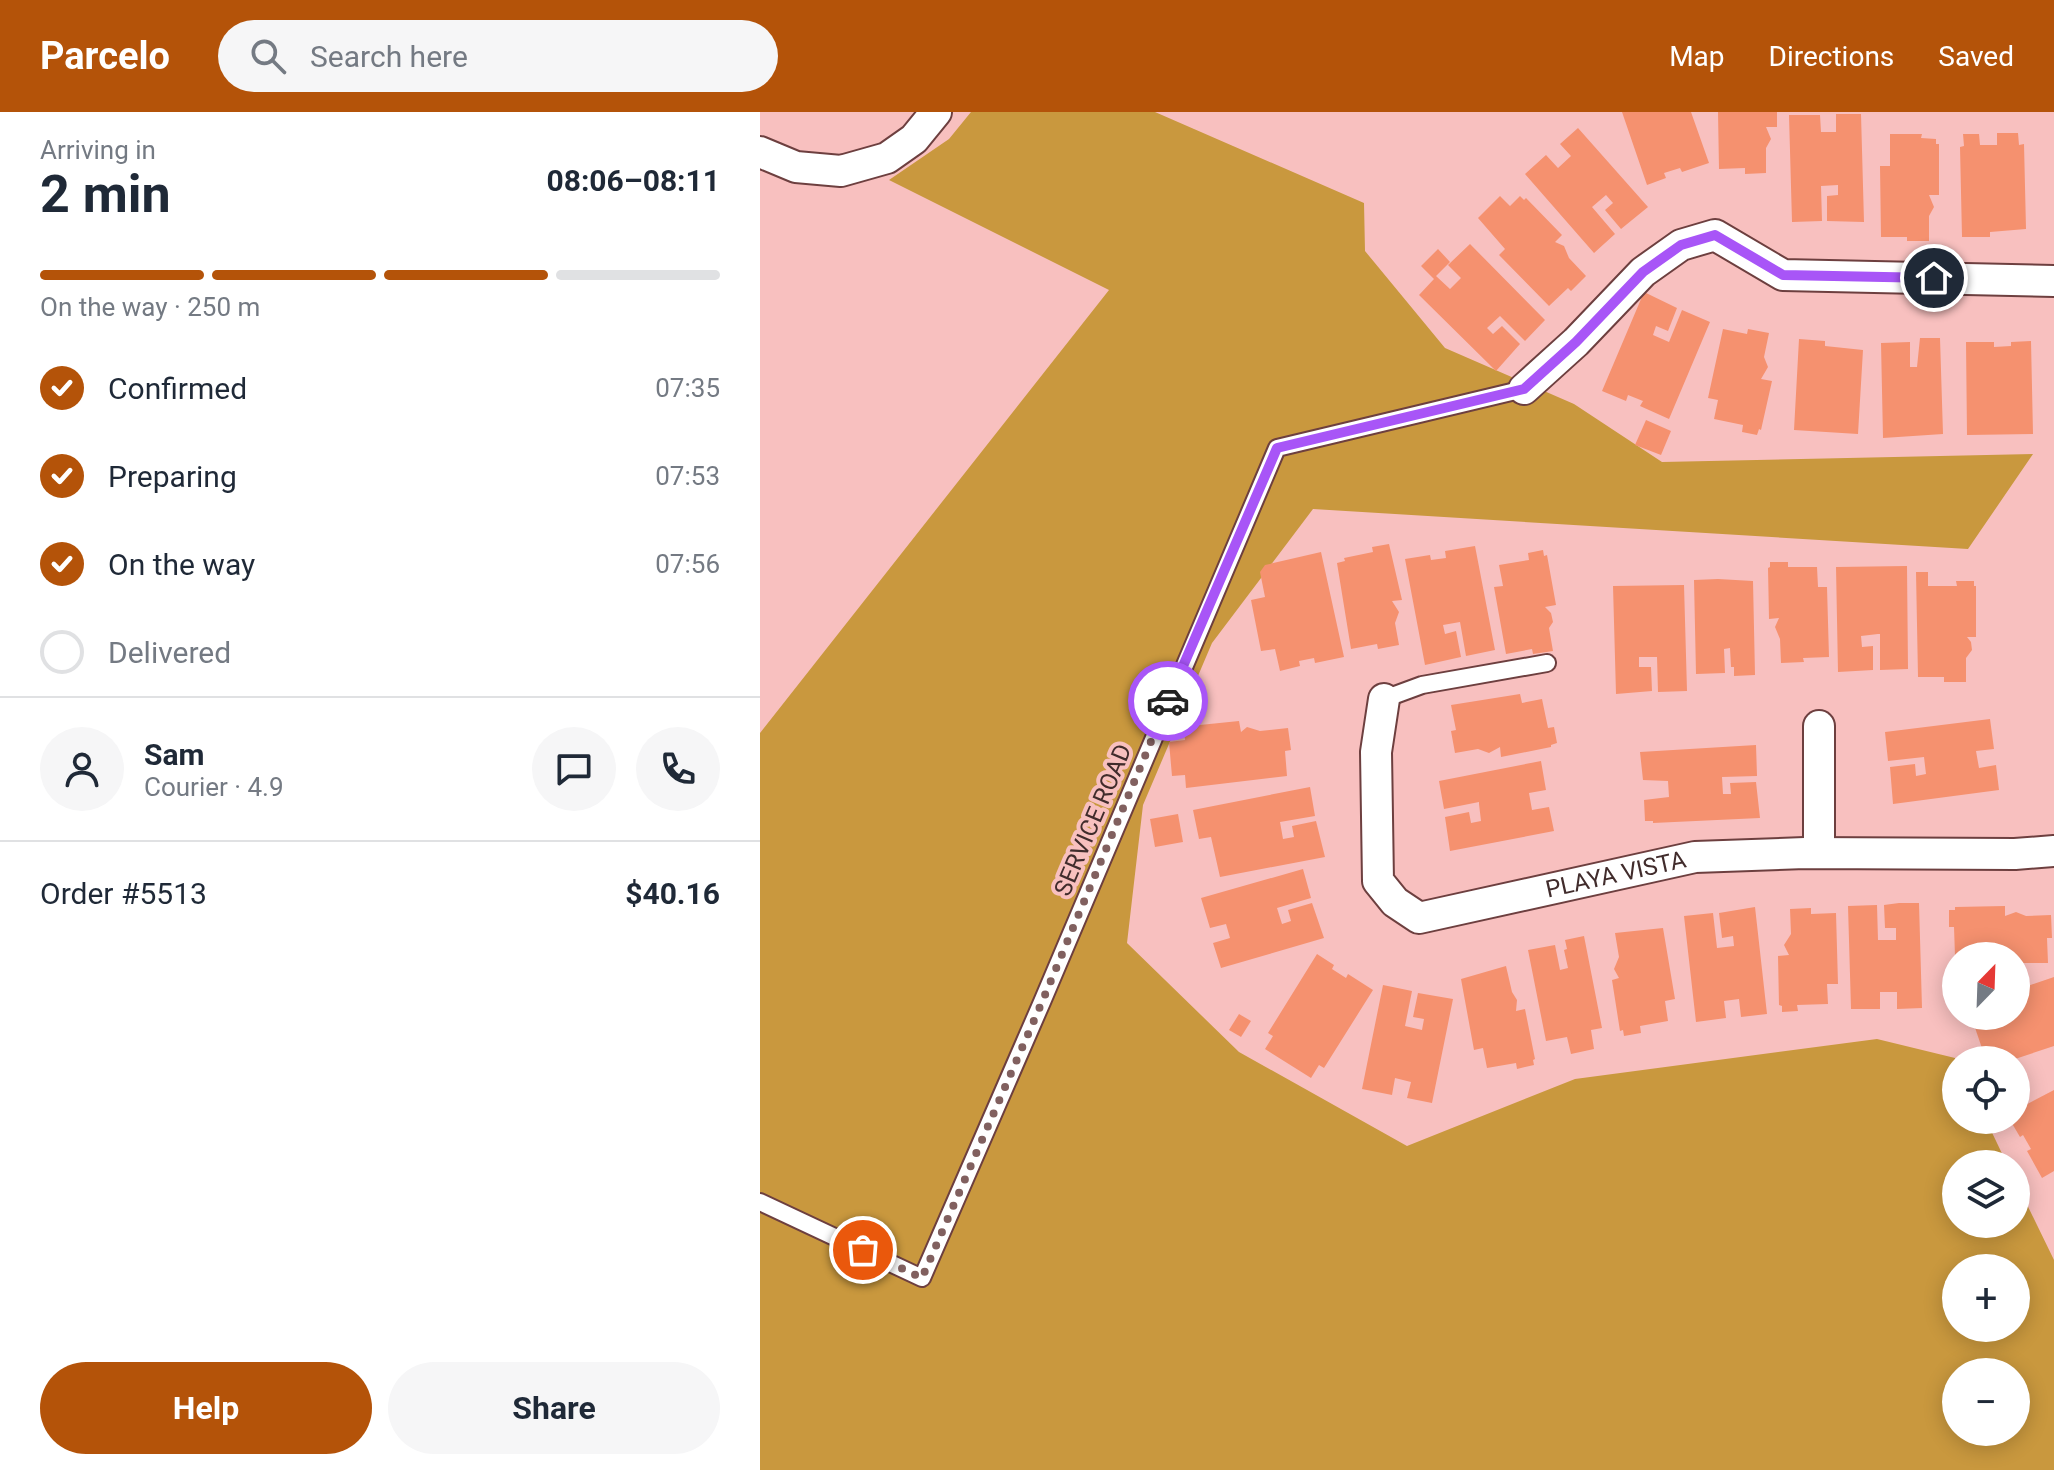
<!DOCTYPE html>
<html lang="en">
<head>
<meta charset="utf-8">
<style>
	:root { --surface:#fff; --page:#f6f6f7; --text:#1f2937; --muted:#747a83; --line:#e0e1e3; --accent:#b45309 }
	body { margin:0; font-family:Roboto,sans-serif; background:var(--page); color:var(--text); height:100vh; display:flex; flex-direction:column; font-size:30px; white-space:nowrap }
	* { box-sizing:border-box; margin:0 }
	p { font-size:26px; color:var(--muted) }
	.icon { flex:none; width:44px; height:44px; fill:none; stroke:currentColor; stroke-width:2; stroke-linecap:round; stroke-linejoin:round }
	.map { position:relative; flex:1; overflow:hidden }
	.details { display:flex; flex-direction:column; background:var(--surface); width:760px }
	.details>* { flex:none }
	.needle { width:52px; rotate:23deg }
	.buttons { position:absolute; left:1182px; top:830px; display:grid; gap:16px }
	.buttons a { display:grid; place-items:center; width:88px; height:88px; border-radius:50%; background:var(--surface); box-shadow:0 4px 20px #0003; font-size:40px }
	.pin { position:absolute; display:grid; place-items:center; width:68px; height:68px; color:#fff; margin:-34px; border:4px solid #fff; border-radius:50%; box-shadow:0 2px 8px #0007 }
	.courier { position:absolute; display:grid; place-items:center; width:80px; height:80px; margin:-40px; border:6px solid #a855f7; border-radius:50%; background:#fff; color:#222; box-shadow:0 2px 10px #0007 }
	.head em { font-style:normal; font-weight:700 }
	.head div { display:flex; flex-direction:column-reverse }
	.head { display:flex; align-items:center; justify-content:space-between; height:136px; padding:0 40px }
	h1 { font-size:52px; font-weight:700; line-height:60px }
	.bar { display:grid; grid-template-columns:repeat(4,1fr); gap:12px 8px; align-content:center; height:96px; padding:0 40px }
	.bar i { height:10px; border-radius:6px; background:var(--line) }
	.bar .selected { background:var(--accent) }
	.bar p { grid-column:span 4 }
	.line { display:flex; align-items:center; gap:20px; padding:0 40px; border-top:2px solid var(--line) }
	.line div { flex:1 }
	.round { display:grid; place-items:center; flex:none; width:84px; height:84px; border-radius:42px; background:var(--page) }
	ol { padding:0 40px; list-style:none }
	li { display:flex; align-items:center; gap:24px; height:88px }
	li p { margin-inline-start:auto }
	li .icon { padding:8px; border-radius:50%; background:var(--accent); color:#fff; stroke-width:4 }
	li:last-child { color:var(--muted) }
	li i { width:44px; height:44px; border:4px solid var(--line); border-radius:50% }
	.action { display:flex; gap:16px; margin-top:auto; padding:16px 40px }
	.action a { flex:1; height:92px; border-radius:48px; background:var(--accent); color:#fff; font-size:32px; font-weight:700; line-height:92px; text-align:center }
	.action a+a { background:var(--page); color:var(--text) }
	header { display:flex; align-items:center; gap:48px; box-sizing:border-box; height:112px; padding:0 40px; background:var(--accent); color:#fff }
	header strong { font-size:38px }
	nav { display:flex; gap:44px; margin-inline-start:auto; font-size:28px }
	.search { width:560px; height:72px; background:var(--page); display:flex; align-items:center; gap:20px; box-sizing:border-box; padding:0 28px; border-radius:44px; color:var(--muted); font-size:30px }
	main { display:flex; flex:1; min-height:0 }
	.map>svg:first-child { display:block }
	.green { fill:#c9983e; fill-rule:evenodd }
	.building { fill:#f5916f }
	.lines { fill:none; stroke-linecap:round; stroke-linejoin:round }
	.lane-casing { stroke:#6d3f3f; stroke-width:20 }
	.street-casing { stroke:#6d3f3f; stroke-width:34 }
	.lane { stroke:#fff; stroke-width:16 }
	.street { stroke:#fff; stroke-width:30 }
	.done { stroke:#81605f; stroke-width:8; stroke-dasharray:0 14.4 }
	.route { stroke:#a855f7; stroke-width:10 }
	.labels { text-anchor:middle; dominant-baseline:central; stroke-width:8; stroke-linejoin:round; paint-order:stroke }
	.street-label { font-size:24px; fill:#412c2c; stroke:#f8c0bf }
</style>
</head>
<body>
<header>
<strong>Parcelo</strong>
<div class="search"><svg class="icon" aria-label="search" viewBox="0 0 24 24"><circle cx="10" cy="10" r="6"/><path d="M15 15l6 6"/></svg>Search here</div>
<nav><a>Map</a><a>Directions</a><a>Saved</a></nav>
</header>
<main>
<section class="details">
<div class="head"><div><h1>2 min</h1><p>Arriving in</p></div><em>08:06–08:11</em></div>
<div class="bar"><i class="selected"></i><i class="selected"></i><i class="selected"></i><i></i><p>On the way · 250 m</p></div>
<ol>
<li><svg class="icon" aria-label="check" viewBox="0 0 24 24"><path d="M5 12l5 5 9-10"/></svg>Confirmed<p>07:35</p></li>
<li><svg class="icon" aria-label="check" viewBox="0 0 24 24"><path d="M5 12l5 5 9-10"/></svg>Preparing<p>07:53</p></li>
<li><svg class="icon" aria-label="check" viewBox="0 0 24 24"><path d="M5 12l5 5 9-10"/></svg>On the way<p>07:56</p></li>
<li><i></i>Delivered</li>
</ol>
<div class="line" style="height:144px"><a class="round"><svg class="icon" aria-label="person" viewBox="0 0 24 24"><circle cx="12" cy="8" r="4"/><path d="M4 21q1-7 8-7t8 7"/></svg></a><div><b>Sam</b><p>Courier · 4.9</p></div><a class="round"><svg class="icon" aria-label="chat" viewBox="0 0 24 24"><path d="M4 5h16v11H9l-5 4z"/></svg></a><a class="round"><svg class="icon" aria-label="phone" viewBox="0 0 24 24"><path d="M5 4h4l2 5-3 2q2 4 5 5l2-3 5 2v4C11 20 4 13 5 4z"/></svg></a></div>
<div class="line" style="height:104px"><div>Order #5513</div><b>$40.16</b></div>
<div class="action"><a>Help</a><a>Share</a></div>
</section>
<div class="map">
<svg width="1294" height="1358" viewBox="0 0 1294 1358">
	<rect width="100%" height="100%" fill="#f8c0bf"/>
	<!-- green -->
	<path class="green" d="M211,0h184l209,91 1,48 80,97 129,56 88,58 371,-8 -65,95 -655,-40 -101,134 -69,162 -16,138 112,109 168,94 168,-67 302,-40 78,19 1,62h30l21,44h-51v60h60v-42l38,78v210h-1294v-737l349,-443 -220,-110 60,-41zM1196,1156h60v60h-60zM1196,1260h60v60h-60z"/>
	<!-- building -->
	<g class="building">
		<path d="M862,0h69l18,51 -27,9 -2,-4 -16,5 2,5 -19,7z"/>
		<path d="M958,0h59v15h-11l5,12 -5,9v25l-21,1v-6l-26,1z"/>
		<path d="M1076,2h25l3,108 -37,-1v-25l11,-1v-10l-17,1 1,35 -30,1 -3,-107h31l1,17h15z"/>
		<path d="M818,16l70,79 -27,22 -16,-19 8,-7 -7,-8 -14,12 23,27 -21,19 -69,-79 21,-19 12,13 13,-12 -11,-12z"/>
		<path d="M1237,21h21l1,12 5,-1 2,85 -36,3v5h-28l-2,-90 4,-1 -1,-12h16l1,11h17z"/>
		<path d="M1130,22h32l-1,4 15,1v5h3v51h-10l5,12 -5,9v25h-22v-4h-26l-1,-71h10z"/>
		<path d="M740,84l10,10 10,-10 4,4 2,-2 36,37 -7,7 9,4 5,12 17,18 -15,15 -3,-3 -19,18 -50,-51 6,-6 -27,-31z"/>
		<path d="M710,132l75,76 -20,21 -25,-25 -13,12 6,6 9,-8 18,18 -24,27 -77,-76 15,-16 -13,-13 17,-17 12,13 -14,14 14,13 11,-11 -13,-13z"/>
		<path d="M884,180l33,16 -9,23 -12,-5 -3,9 16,7 13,-32 28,12 -41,97 -29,-13 3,-5 -15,-6 -2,6 -24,-10z"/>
		<path d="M963,217l24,5 1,-5 21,4 -5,24 4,10 -7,12 11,2 -11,49 -2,-1 -2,6 -15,-3 1,-7 -29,-6 4,-19 -10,-2z"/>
		<path d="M1160,226h20l3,96 -60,4 -2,-95 29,-1v25h7z"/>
		<path d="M1039,227l26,2v5l38,4 -5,84 -64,-4z"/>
		<path d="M1271,229l2,93 -66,1 -1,-93h28v5l17,-1v-4z"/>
		<path d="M886,308l25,11 -10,24 -26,-10z"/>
		<path d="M629,432l13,56 -10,1 7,11 -4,11 4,22 -21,4 -1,-5 -26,5 -14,-86 8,-2 -1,-3 29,-6 -1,-5z"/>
		<path d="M715,434l20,104 -29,6 -6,-34 -17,3 2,9 11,-3 5,26 -36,8 -20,-106 25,-4 1,5 15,-2 -1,-7z"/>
		<path d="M783,438l1,6 3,-1 9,50 -11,2 6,6 2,9 -4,6 4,23 -20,3 -1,-5 -26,5 -12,-67 9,-1 -4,-21 30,-5 -1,-7z"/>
		<path d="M561,440l23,105 -29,6 -1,-5 -15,3 1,5 -20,5 -5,-22 -14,2 -10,-51 14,-3 -5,-25 5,-7z"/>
		<path d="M1010,450h18v5h29l1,20h9l2,70 -26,1 1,4 -23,1 -1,-24 -5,-12 4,-9 -10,1 -1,-51 2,-1z"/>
		<path d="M1147,454l1,103 -28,1v-36h-2l-17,2 1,11 11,-1v24l-35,2 -2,-105z"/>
		<path d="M1156,460h12v14h29l-1,-5h18v5h2v51h-9l4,5 1,8 -6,8v24h-22v-5h-26z"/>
		<path d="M958,467l35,2 2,94 -21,1v-9h-3l-1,-19 -6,1 1,24 -29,1 -2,-94z"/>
		<path d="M924,473l3,106 -29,1 -1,-35h-18v10h12l1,24 -36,3 -3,-108z"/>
		<path d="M760,582l2,9 20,-4 6,29 6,-1 3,16 -6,2v2l-50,10 -1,-10 -11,6 -11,-4 -23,4 -4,-22 5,-1 -5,-25z"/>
		<path d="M1230,607l4,30 -18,2 3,17 17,-3 3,25 -106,14 -3,-37 25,-3 1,12 10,-2 -2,-17 -36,4 -3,-29z"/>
		<path d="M479,609l2,11 6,-5 13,4 28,-3 3,22 -6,1 2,25 -101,12 -1,-13 -13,1 -3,-34 16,-2 -1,-11 6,-1v-2z"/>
		<path d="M996,633l1,31 -35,1 1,17h8l-1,-11 26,-1 4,36 -107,5v-2h-8l-1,-21 25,-3 -1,-16 -25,-1 -3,-28z"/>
		<path d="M781,649l5,29 -17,3 3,17 17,-3 5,24 -104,20 -5,-34 24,-5 2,11 10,-2 -2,-17v-2l-35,7 -5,-28z"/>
		<path d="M550,675l5,29 -35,6 3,17 11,-2 -2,-11 24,-5 9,36 -105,20 -9,-40 -12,2 -6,-29z"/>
		<path d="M418,702l5,28 -28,5 -5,-28z"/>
		<path d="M543,757l8,29 -34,10 5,16 9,-3 -3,-11 24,-7 12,35 -103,30 -8,-25 17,-5 -4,-14 -16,4 -9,-30z"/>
		<path d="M1139,791h20l3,105 -25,1v-17h-17v17h-29l-3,-103 29,-1 1,35h18v-12h-11l-1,-23z"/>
		<path d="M1245,794v10l11,-4 10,4 25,-1 1,23h-5l1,25h-32v-7h-61l-1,-29h-5v-17h6v-3z"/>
		<path d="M995,795l12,107 -26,3 -2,-18 -15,2 2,17 -30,4 -12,-106 29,-3 4,35 17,-2 -1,-10 -11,2 -3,-25z"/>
		<path d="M1051,796v6l25,-1 2,71h-11l1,20 -31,1 1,6 -16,1v-6l-3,-1 -1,-49 11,-1 -5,-10 7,-11 -1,-25z"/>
		<path d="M903,816l12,71 -10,2 3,20 -28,5 1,7 -17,3 -1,-6 -3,1 -8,-51 7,-2 -5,-9 5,-12 -4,-24z"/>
		<path d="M824,824l18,92 -11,2 3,19 -23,5 -4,-17 -21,4 -18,-91 27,-5 5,25 8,-2 -4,-18 3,-1 -2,-9z"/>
		<path d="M557,842l17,11 -2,4 14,9 2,-4 25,16 -49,78 -5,-3 -8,13 -46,-29 8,-13 -5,-3z"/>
		<path d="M746,854l6,26 5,8 -1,11 9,-2 10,50 -2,1 1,5 -13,3 -4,1 -1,-6 -29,5 -4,-20 -9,2 -13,-71z"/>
		<path d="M1294,865v69l-42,14h-26l-15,-44h45v-26z"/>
		<path d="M623,873l29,6 -7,35 17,4 2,-11 -11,-2 5,-24 35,6 -21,104 -25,-5 4,-16 -16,-4 -3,17 -30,-6z"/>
		<path d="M479,902l12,7 -10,16 -12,-7z"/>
		<path d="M1294,978v81l-12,7 -15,-27 4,-2 -8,-14 -3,2 -10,-17h6v-10z"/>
	</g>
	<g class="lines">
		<!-- lane casing -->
		<g class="lane-casing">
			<g id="lane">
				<path d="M624,587l38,-14 125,-22"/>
				<path d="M0,1090l162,76 120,-276 235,-554 247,-59"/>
			</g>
		</g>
		<!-- street casing -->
		<g class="street-casing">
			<g id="street">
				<path d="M0,40l36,15 45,4 46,-13 27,-19 22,-27"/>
				<path d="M764,277l52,-47 67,-70 38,-27 34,-10 68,40 271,6"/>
				<path id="s1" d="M624,587l-8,53 2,129 17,21 24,16 276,-61 110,-4 210,1 39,-3"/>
				<path d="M1059,614v127"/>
			</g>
		</g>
		<!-- lane -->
		<use href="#lane" class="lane"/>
		<!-- street -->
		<use href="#street" class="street"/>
	</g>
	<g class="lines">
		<!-- done -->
		<path class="done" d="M103,1138l59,28 120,-276 126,-301"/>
		<!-- route -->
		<path class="route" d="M408,589l109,-253 247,-59 52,-47 67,-70 38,-27 34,-10 68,40 151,3"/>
	</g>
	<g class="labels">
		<!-- street labels -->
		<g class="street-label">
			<text transform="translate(333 708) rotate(-67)">SERVICE ROAD</text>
			<text stroke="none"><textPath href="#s1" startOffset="440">PLAYA VISTA</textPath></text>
		</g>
	</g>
</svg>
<div class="buttons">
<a><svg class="needle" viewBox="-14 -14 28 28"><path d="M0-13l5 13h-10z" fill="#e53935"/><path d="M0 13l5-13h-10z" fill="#747a83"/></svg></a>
<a><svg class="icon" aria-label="locate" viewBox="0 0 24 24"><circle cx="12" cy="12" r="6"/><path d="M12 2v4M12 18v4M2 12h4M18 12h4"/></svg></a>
<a><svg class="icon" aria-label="layers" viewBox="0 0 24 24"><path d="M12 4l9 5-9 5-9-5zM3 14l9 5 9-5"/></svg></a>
<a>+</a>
<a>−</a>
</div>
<div class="pin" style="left:103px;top:1138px;background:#ea580c"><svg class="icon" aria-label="bag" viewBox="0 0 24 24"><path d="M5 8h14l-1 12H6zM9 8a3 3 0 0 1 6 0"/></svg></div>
<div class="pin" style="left:1174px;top:166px;background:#1f2937"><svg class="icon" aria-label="home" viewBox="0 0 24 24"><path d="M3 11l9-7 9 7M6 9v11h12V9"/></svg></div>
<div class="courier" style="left:408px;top:589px"><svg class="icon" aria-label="car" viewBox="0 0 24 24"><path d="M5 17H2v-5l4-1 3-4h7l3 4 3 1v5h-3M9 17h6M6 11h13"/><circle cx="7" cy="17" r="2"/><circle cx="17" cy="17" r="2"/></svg></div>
</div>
</main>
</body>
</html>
